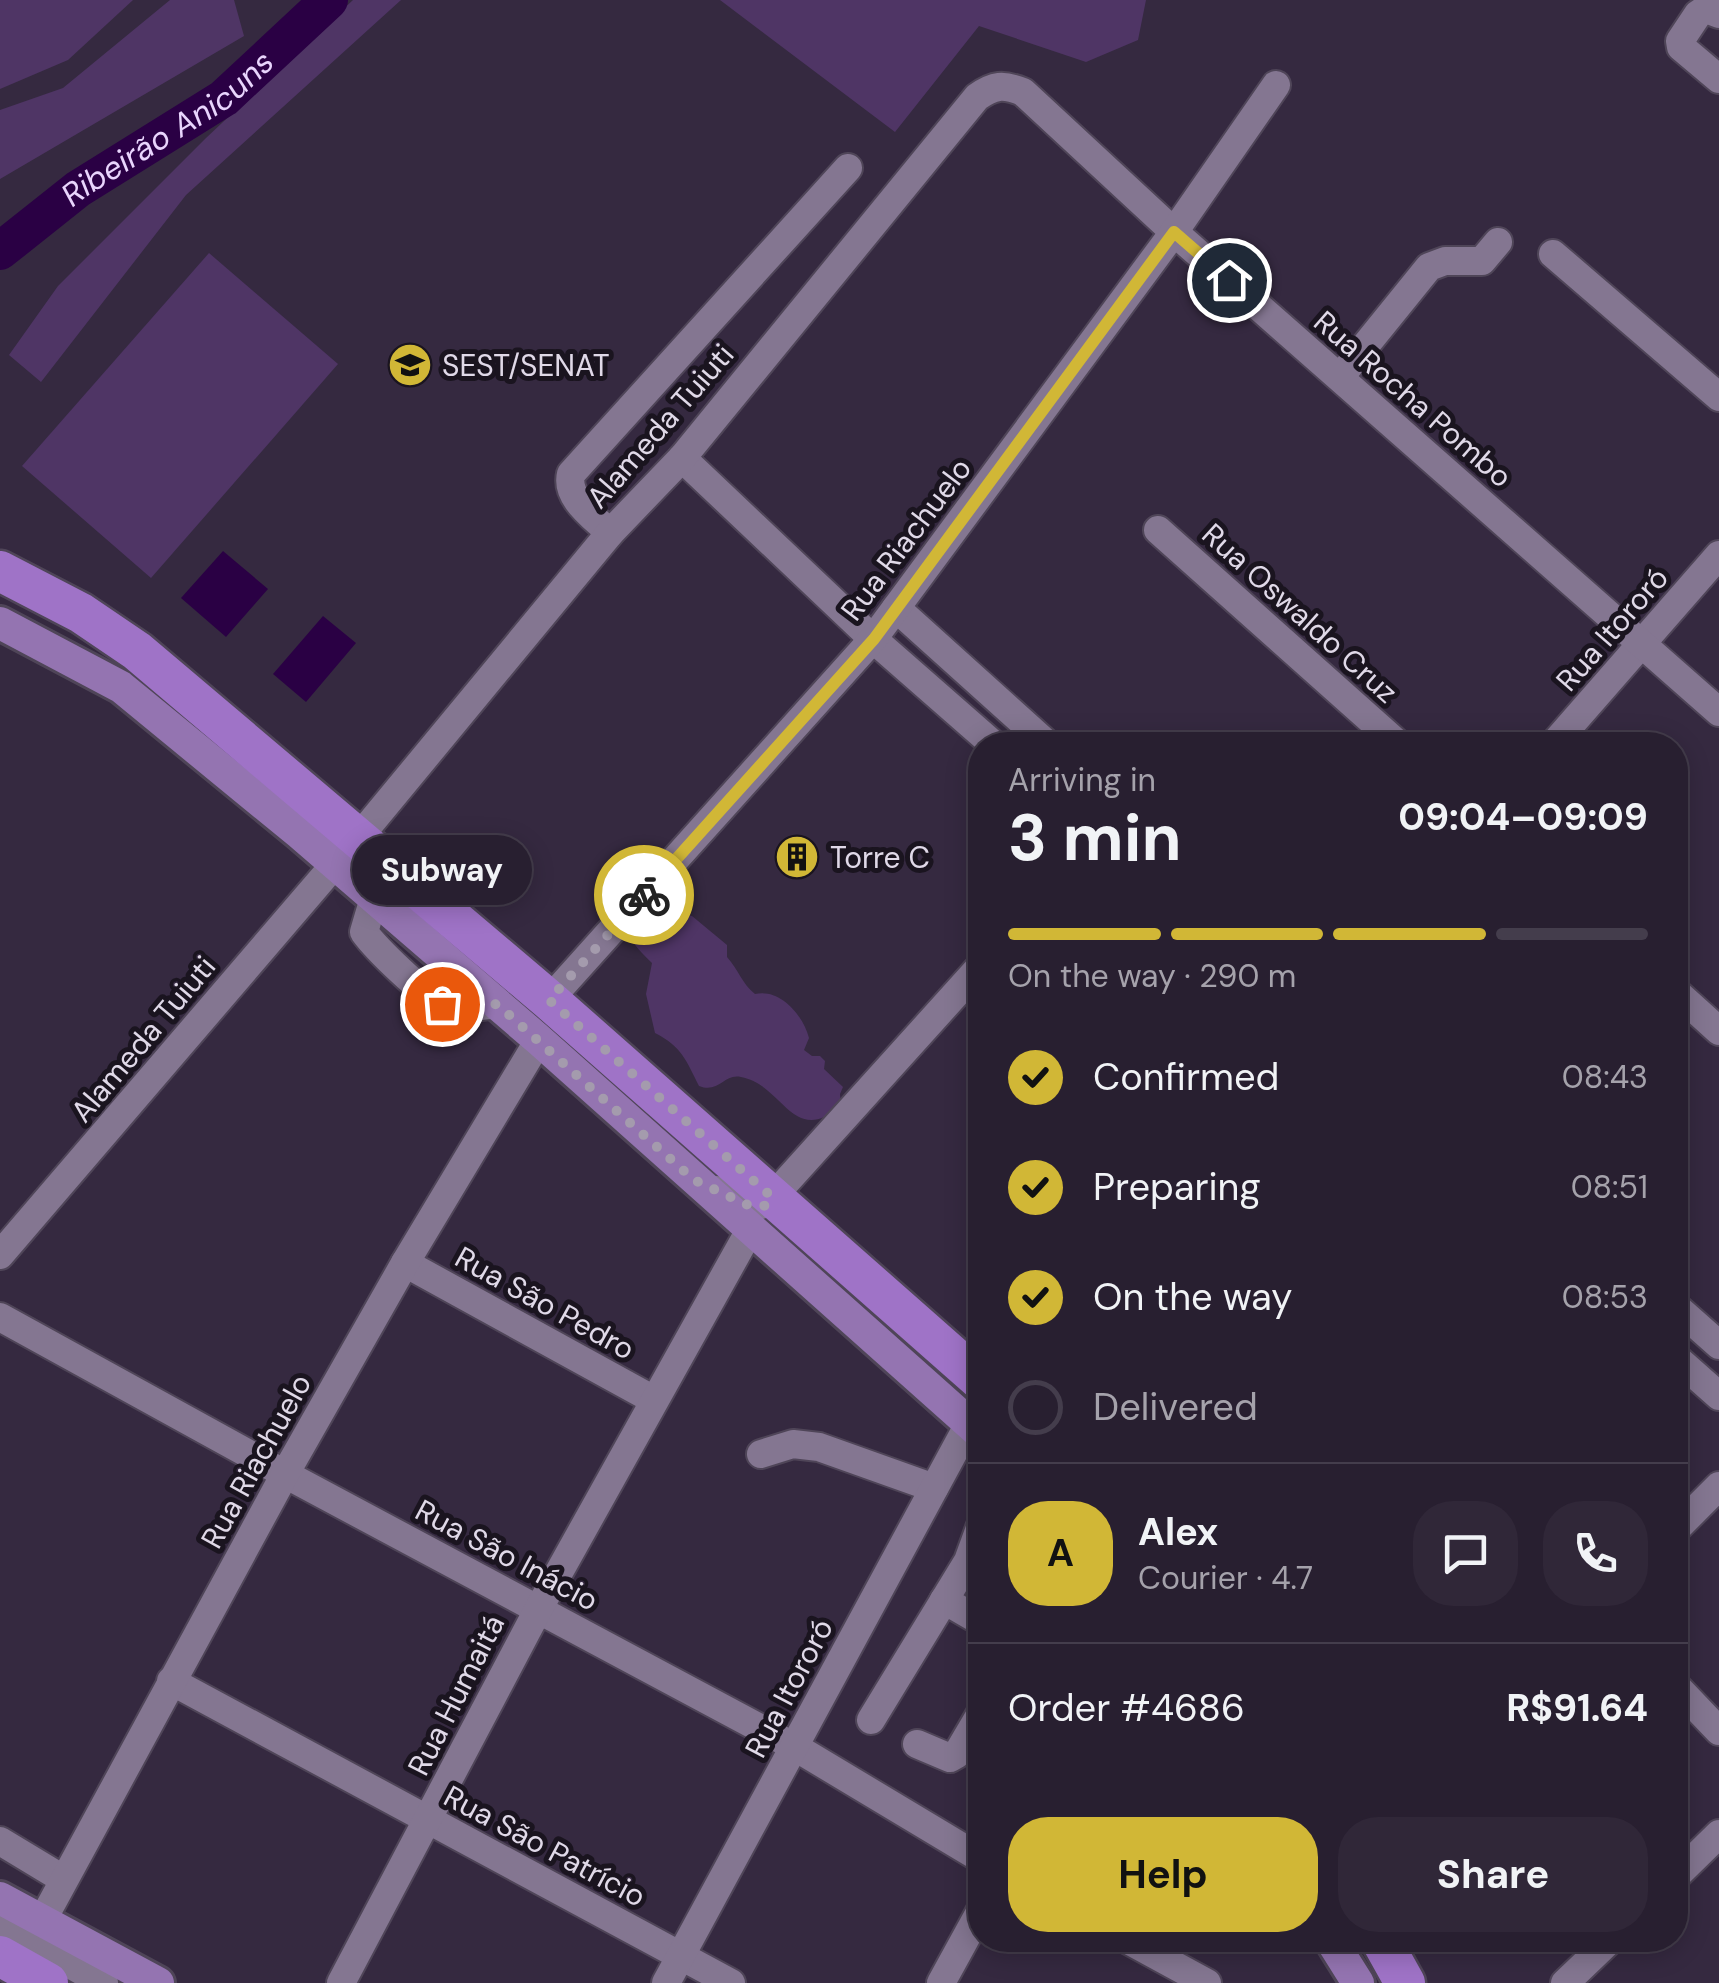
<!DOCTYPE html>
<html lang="en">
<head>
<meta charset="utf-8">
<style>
	:root { --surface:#281f30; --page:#302738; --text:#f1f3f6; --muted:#a5a2ab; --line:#443d4c; --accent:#d1b736 }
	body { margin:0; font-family:"DM Sans",sans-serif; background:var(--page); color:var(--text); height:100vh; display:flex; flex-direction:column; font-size:38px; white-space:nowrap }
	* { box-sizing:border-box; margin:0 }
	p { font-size:32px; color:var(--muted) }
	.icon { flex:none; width:55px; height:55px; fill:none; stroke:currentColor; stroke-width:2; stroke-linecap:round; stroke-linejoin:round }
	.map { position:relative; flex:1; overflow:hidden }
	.drawer { position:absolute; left:968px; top:732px; width:720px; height:1220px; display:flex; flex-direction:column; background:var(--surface); border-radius:40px; box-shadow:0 5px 25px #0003,0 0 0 2px var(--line) }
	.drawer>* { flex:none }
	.pin { position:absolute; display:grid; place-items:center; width:85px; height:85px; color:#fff; margin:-42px; border:5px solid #fff; border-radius:50%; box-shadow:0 2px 10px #0007 }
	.courier { position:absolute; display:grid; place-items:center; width:100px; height:100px; margin:-50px; border:8px solid #d1b736; border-radius:50%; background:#fff; color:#222; box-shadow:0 2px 12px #0007 }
	.bubble { position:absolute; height:70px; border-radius:35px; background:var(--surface); box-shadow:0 5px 25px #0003,0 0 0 2px var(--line); font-size:32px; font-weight:700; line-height:70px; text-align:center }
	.summary em { font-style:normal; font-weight:700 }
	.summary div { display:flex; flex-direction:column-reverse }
	.summary { display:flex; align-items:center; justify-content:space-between; height:170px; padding:0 40px }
	h1 { font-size:65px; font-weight:700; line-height:75px }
	.bar { display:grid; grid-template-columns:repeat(4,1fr); gap:15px 10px; align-content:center; height:120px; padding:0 40px }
	.bar i { height:12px; border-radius:8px; background:var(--line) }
	.bar .on { background:var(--accent) }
	.bar p { grid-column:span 4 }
	.line { display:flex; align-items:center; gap:25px; padding:0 40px; border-top:2px solid var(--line) }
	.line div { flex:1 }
	.round { display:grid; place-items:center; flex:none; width:105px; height:105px; border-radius:40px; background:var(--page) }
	ol { padding:0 40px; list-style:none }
	li { display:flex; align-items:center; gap:30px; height:110px }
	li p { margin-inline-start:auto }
	li .icon { padding:10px; border-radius:50%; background:var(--accent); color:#111; stroke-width:4 }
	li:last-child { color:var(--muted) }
	li i { width:55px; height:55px; border:5px solid var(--line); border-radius:50% }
	.button { display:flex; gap:20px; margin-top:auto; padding:20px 40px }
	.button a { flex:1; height:115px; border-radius:40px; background:var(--accent); color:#111; font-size:40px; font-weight:700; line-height:115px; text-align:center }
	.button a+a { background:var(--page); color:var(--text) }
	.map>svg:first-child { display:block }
	.green { fill:#4f3565 }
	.water { fill:#2a0044 }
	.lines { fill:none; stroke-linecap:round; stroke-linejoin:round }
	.river { stroke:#2a0044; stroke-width:38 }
	.minor-casing { stroke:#4f4558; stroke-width:32 }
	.major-casing { stroke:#4f4558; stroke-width:38 }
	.highway-casing { stroke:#4f4558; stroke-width:45 }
	.minor { stroke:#847691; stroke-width:28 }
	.major { stroke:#9474b1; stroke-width:32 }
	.highway { stroke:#9f73c7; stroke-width:40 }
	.done { stroke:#a49bad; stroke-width:10; stroke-dasharray:0 18 }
	.route { stroke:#d1b736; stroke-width:12 }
	.labels { text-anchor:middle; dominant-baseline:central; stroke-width:10; stroke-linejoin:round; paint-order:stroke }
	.poi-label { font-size:30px; fill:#e0d9e8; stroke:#1a141f; text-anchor:start }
	.street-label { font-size:30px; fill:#e0d9e8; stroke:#1a141f }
	.water-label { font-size:32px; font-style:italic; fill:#e9d5fd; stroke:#1a141f }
</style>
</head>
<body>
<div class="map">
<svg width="1719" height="1983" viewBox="0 0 1719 1983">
	<rect width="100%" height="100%" fill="#352940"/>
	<!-- green -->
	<g class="green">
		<path d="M0,0h133l-65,60 -68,29z"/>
		<path d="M170,0h64l10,36 -244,143v-69l63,-22z"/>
		<path d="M353,0h48l-215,195 -145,187 -32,-27 49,-69 148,-148z"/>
		<path d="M720,0h426l-8,40 -52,22 -107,-36 -84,106z"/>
		<path d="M209,253l129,111 -187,214 -129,-112z"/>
		<path d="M654,904h19l3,9 16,3 35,29v12c11,12 15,27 28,37 25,-6 48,21 54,44l-5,12 8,6h8l5,5 -1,8 19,18 -3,7 1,12c-49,41 -57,-21 -100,-29 -17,-4 -22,17 -42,9 -13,-26 -17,-39 -44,-53l-9,-39 6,-31c-30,-30 -28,-29 2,-59z"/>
	</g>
	<!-- water -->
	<g class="water">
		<path d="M223,551l45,38 -42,48 -45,-39z"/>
		<path d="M323,616l33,27 -50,59 -33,-28z"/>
	</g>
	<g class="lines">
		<!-- river -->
		<path class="river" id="s1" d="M0,251l78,-62 146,-91 105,-98"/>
		<!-- minor casing -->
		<g class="minor-casing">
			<g id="minor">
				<path d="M1719,14l-13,-5 -8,5 -18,27 1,6 38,32"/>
				<path d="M1553,254l166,143"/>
				<path d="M1340,377l89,-110 16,-6h37l16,-19"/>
				<path d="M682,458l191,181 121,106"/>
				<path d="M1158,530l241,215"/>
				<path d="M610,533c-16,-16 -45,-35 -39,-59l277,-306"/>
				<path d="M896,608l152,137"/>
				<path d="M1553,745l166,-190"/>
				<path d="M359,837l251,-304 72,-75 295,-361c17,-12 26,-13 46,-5l151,140 545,480"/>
				<path d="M374,898l-10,34c13,18 58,61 77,71 17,9 38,3 56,1"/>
				<path d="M1675,991l44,40"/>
				<path d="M549,1000l324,-361 301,-407 102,-147"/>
				<path d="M716,1190l38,17 13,-4 213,-236"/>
				<path d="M0,1255l335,-391"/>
				<path d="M405,1263l249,137"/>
				<path d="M1675,1306l44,39"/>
				<path d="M0,1317l285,157 510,273 185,111"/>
				<path d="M1675,1357l44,39"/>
				<path d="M761,1454l32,-10 26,3 115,41"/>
				<path d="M1675,1530l44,-44"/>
				<path d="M944,1600l36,21"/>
				<path d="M171,1681l560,302"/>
				<path d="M1675,1685l44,46"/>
				<path d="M871,1720l97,-159 12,-33"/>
				<path d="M917,1744l33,14 7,-4 23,-39"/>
				<path d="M0,1841l63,38"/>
				<path d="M1675,1877l44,-43"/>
				<path d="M42,1921l243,-447 120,-211 134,-223"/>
				<path d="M0,1926l104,57"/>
				<path d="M1128,1940l79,43"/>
				<path d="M341,1983l198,-375 211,-378"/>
				<path d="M666,1983l303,-559"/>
				<path d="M941,1983l39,-71"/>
				<path d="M1565,1983l45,-43"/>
			</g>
		</g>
		<!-- major casing -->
		<g class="major-casing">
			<g id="major">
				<path d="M0,623l121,64 178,146 240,207 441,393"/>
				<path d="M0,1898l158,85"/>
				<path d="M1331,1940l27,43"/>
			</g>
		</g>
		<!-- highway casing -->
		<g class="highway-casing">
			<g id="highway">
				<path d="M0,571l81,42 56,38 412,349 431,380"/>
				<path d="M1381,1940l24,43"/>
				<path d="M0,1956l48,27"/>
			</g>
		</g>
		<!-- minor -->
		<use href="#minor" class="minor"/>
		<!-- major -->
		<use href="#major" class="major"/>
		<!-- highway -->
		<use href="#highway" class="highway"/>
	</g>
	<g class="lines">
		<!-- done -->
		<path class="done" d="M442,1004l22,4 33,-4 197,176 56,26h14l8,-9 -223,-197 95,-105"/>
		<!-- route -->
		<path class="route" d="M644,895l230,-256 300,-407 55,48"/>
	</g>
	<!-- icons -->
	<defs>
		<g id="university-disc" transform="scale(2.25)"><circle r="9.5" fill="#d1b736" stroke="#1a141f"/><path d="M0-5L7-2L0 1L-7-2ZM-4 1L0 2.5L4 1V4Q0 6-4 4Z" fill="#111"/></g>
		<g id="building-disc" transform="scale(2.25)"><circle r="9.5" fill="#d1b736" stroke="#1a141f"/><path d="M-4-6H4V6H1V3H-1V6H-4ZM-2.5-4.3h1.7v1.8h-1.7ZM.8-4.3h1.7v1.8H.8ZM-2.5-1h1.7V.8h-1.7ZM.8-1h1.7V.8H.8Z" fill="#111"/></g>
	</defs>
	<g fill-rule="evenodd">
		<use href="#university-disc" x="410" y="365"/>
		<use href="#building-disc" x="797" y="857"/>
	</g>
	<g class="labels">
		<!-- poi labels -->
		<g class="poi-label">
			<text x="442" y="365">SEST/SENAT</text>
			<text x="830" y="857">Torre C</text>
		</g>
		<!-- street labels -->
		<g class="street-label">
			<text transform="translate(1413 399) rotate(41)">Rua Rocha Pombo</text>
			<text transform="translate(660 426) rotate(-49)">Alameda Tuiuti</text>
			<text transform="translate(906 539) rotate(-53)">Rua Riachuelo</text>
			<text transform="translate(1300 613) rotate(42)">Rua Oswaldo Cruz</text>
			<text transform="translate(1612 629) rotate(-49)">Rua Itororó</text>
			<text transform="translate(143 1039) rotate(-50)">Alameda Tuiuti</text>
			<text transform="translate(545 1303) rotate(29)">Rua São Pedro</text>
			<text transform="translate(256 1461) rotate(-61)">Rua Riachuelo</text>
			<text transform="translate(507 1555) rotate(28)">Rua São Inácio</text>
			<text transform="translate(789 1688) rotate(-62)">Rua Itororó</text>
			<text transform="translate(456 1695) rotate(-63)">Rua Humaitá</text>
			<text transform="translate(545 1846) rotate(28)">Rua São Patrício</text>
		</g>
		<!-- water labels -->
		<g class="water-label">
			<text stroke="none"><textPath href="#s1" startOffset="208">Ribeirão Anicuns</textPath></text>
		</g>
	</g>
</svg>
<div class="pin" style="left:442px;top:1004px;background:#ea580c"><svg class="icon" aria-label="bag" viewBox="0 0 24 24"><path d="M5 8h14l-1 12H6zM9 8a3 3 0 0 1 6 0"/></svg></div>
<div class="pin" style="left:1229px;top:280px;background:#1f2937"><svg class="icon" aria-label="home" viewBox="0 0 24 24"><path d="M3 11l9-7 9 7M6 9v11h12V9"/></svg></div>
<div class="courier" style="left:644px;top:895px"><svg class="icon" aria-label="bike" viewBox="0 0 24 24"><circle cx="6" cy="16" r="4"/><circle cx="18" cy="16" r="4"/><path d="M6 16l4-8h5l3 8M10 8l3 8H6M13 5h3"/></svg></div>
<div class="bubble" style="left:352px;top:835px;width:180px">Subway</div>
<section class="drawer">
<div class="summary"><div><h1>3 min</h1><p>Arriving in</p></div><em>09:04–09:09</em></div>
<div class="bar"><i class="on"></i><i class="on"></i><i class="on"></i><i></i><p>On the way · 290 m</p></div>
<ol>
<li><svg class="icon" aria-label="check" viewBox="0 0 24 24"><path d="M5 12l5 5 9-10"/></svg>Confirmed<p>08:43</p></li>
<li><svg class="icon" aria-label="check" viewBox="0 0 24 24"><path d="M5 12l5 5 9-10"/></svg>Preparing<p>08:51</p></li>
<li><svg class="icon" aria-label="check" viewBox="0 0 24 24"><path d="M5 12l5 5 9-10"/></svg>On the way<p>08:53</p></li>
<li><i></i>Delivered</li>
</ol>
<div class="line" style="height:180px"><b class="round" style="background:var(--accent);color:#111">A</b><div><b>Alex</b><p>Courier · 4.7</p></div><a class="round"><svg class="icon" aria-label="chat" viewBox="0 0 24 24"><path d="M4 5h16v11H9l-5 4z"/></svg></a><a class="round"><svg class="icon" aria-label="phone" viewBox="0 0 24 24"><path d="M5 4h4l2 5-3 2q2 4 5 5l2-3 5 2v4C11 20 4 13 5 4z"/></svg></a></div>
<div class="line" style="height:130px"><div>Order #4686</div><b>R$91.64</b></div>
<div class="button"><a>Help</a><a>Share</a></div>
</section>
</div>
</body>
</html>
